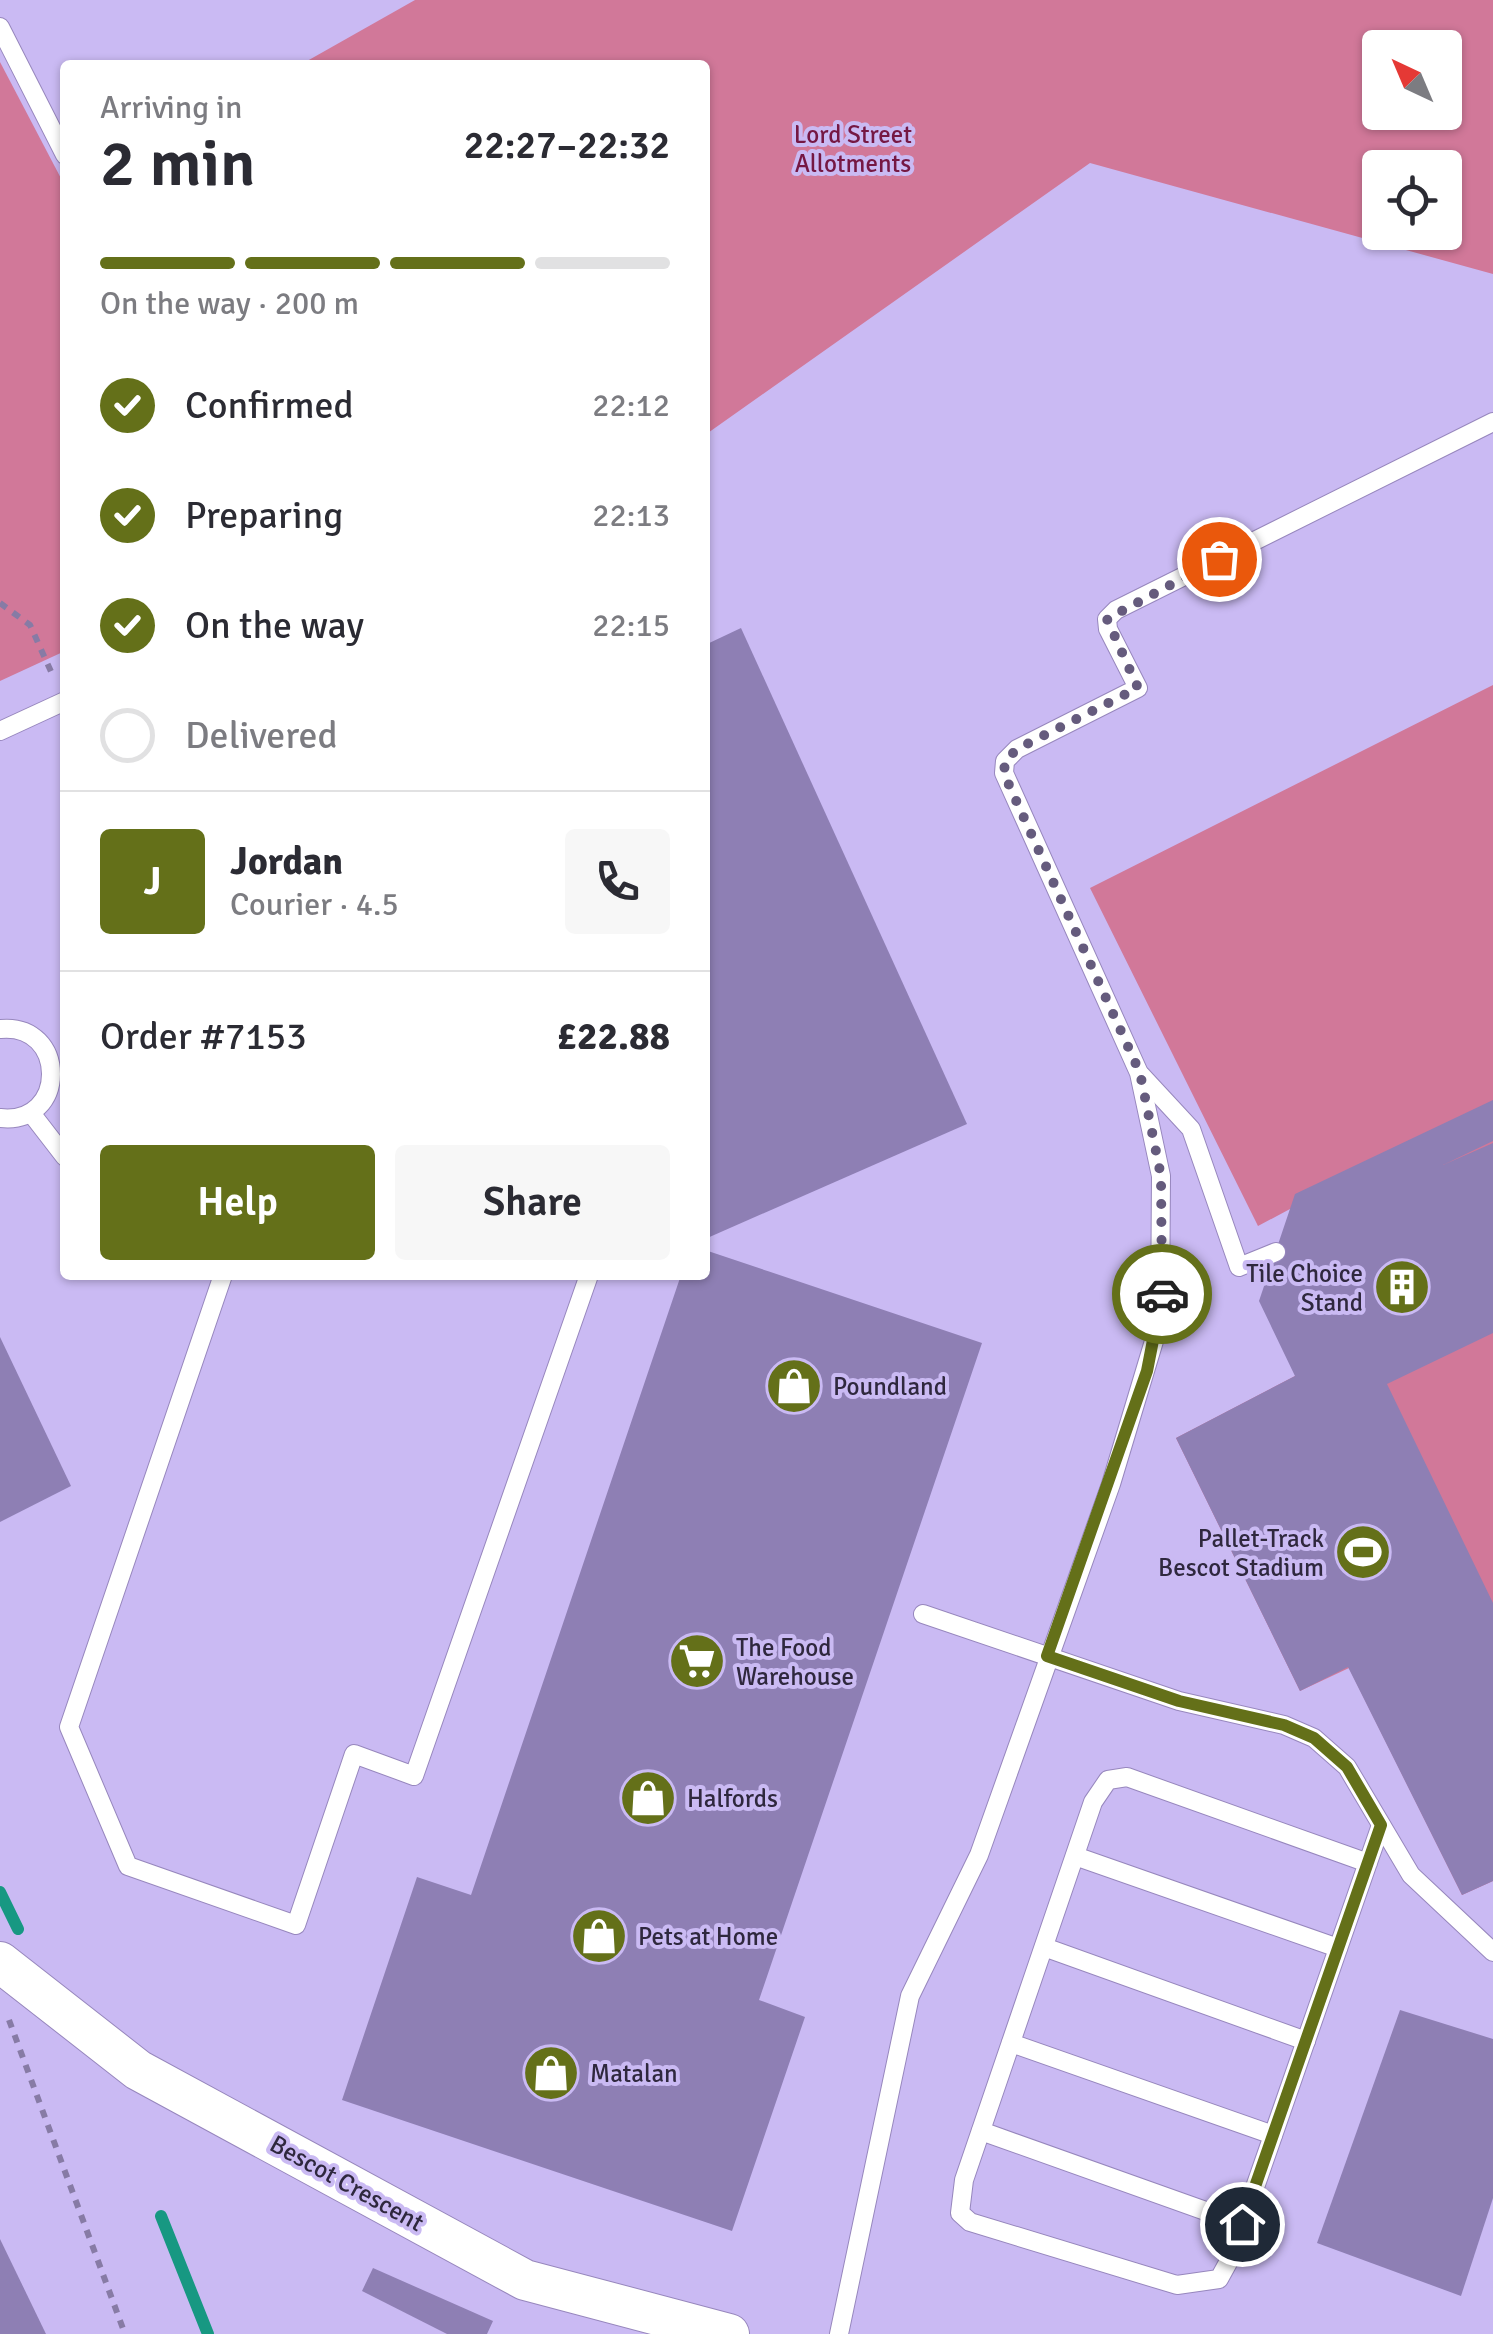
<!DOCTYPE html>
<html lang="en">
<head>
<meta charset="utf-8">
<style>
	:root { --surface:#fff; --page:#f7f7f7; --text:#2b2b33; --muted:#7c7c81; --line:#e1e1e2; --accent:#647019 }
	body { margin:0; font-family:Signika,sans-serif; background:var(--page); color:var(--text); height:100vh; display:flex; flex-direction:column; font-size:38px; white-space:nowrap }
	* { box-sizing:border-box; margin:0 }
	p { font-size:32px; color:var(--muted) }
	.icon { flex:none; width:55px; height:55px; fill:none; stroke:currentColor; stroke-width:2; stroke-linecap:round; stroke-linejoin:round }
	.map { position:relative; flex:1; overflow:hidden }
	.details { position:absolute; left:60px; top:60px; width:650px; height:1220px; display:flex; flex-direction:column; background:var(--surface); border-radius:10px; box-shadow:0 2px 8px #0004 }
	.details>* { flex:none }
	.needle { width:65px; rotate:316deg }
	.fabs { position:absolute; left:1362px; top:30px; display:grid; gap:20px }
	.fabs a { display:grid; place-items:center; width:100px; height:100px; border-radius:10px; background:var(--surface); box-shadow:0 2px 8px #0004; font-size:50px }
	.pin { position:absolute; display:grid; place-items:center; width:85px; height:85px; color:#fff; margin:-42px; border:5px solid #fff; border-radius:50%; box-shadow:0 2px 10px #0007 }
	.courier { position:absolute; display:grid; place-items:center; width:100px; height:100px; margin:-50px; border:8px solid #647019; border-radius:50%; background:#fff; color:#222; box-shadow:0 2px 12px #0007 }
	.headline em { font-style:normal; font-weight:600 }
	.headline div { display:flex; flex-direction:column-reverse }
	.headline { display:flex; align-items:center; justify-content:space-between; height:170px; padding:0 40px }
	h1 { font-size:65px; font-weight:600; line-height:75px }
	.bar { display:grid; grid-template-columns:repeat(4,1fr); gap:15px 10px; align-content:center; height:120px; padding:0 40px }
	.bar i { height:12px; border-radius:8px; background:var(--line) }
	.bar .active { background:var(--accent) }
	.bar p { grid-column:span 4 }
	.line { display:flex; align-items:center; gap:25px; padding:0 40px; border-top:2px solid var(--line) }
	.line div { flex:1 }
	.round { display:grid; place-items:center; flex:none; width:105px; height:105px; border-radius:10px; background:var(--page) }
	ol { padding:0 40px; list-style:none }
	li { display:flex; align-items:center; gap:30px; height:110px }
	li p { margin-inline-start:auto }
	li .icon { padding:10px; border-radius:50%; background:var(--accent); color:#fff; stroke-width:4 }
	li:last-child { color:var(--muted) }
	li i { width:55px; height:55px; border:5px solid var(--line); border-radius:50% }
	.cta { display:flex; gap:20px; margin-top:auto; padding:20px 40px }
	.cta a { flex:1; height:115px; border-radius:10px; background:var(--accent); color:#fff; font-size:40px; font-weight:600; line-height:115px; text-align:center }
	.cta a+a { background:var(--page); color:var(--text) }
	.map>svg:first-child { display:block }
	.green { fill:#d17899; fill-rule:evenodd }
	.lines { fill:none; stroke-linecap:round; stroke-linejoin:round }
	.stream { stroke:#179882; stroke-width:12 }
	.building { fill:#8e7fb4 }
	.service-casing { stroke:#9787bd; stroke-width:20 }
	.tertiary-casing { stroke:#9787bd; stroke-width:42 }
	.path { stroke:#877ba5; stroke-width:6; stroke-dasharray:8 8; stroke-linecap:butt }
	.service { stroke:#fff; stroke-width:18 }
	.tertiary { stroke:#fff; stroke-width:40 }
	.done { stroke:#655b7d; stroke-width:10; stroke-dasharray:0 18 }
	.route { stroke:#647019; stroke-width:12 }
	.labels { text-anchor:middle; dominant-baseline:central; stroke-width:8; stroke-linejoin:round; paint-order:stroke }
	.park-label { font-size:25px; fill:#751743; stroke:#cabaf3 }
	.poi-label { font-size:25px; fill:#2f283e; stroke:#cabaf3; text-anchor:start }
	.street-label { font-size:25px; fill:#2f283e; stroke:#cabaf3 }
</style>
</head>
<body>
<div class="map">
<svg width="1493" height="2334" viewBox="0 0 1493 2334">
	<rect width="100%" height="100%" fill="#cabaf3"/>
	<!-- green -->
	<g class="green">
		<path d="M415,0h1078v274l-403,-111 -385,272v-370h-405zM1380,48h65v64h-65zM1380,168h65v64h-65z"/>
		<path d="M0,62l65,124v465l-65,30z"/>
		<path d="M1493,685v1196l-31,14 -113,-227 -49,23 -124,-253 119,-62 -5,-167 -32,17 -168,-338z"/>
	</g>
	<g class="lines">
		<!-- stream -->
		<g class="stream">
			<path d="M0,1892l18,37"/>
			<path d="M161,2216l47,118"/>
		</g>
	</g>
	<!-- building -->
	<g class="building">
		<path d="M741,628l226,496 -262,115v-594z"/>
		<path d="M1493,1100v41l-50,24 50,-22v190l-106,51 106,219v278l-31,14 -114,-228 -48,24 -124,-253 119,-62 -36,-75 36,-107z"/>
		<path d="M705,1250l277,93 -223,657 46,17 -73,214 -390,-131 75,-223 54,18 210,-620h24z"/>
		<path d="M0,1337l71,149 -71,36z"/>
		<path d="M1400,2010l93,29v159l-32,98 -144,-53z"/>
		<path d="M0,2239l46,95h-46z"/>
		<path d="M373,2268l120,53 -6,13h-40l-85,-43z"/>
	</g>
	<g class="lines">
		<!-- service casing -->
		<g class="service-casing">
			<g id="service">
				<path d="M0,27l65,128"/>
				<path d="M0,731l65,-30"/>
				<path d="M0,1029c68,-7 68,97 0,89"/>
				<path d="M1141,1075l50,54 48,138 37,-15"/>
				<path d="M31,1113l34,44"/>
				<path d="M223,1275l-154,452 59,139 168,59 58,-171 60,22 175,-501"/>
				<path d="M923,1614l256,87 105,24 30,13 33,29 64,108 82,77"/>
				<path d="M1075,1856l263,92"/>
				<path d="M1368,1863l-241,-86 -19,3 -15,22 -129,378 -4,33 10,9 207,63 42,-6 11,-20 151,-434"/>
				<path d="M1044,1947l262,94"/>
				<path d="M1011,2043l262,92"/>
				<path d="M981,2131l261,93"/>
				<path d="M839,2334l71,-338 69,-141 132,-371 49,-163 1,-145 -22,-103 -135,-300 1,-12 12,-12 121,-61 -30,-59 -1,-10 9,-9 377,-188"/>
			</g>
		</g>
		<!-- tertiary casing -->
		<g class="tertiary-casing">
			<path id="tertiary" d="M0,1962l138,108 387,210 204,54"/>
		</g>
		<!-- path -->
		<g class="path">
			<path d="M0,603l30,22 23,51"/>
			<path d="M9,2020l116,314"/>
		</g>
		<!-- service -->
		<use href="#service" class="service"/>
		<!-- tertiary -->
		<use href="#tertiary" class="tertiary"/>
	</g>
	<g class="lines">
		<!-- done -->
		<path class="done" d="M1162,1294l-1,-118 -21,-103 -136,-299 1,-13 12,-12 121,-61 -31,-69 112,-60"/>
		<!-- route -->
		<path class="route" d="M1162,1294l-15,77 -100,285 132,45 105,24 30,13 33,29 34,58 -139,399"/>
	</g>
	<!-- icons -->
	<defs>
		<g id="building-disc" transform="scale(2.875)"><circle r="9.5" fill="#647019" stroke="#cabaf3"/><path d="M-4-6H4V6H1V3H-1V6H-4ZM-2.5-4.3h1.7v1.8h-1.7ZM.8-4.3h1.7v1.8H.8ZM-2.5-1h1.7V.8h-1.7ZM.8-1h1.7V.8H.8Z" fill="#fff"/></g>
		<g id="shop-disc" transform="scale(2.875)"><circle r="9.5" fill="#647019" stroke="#cabaf3"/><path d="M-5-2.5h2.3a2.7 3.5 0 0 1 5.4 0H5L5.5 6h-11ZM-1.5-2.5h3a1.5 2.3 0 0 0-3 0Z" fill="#fff"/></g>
		<g id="stadium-disc" transform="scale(2.875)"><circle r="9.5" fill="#647019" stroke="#cabaf3"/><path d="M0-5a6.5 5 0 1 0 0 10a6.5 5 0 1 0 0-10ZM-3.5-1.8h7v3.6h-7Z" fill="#fff"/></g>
		<g id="supermarket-disc" transform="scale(2.875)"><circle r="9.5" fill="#647019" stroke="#cabaf3"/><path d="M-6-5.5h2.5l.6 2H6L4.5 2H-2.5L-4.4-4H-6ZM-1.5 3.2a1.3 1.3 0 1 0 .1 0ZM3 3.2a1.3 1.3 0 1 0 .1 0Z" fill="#fff"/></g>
	</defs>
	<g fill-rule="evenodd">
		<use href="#building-disc" x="1402" y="1287"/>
		<use href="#shop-disc" x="794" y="1386"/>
		<use href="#stadium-disc" x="1363" y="1552"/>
		<use href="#supermarket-disc" x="697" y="1661"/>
		<use href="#shop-disc" x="648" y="1798"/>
		<use href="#shop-disc" x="599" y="1936"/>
		<use href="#shop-disc" x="551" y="2073"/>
	</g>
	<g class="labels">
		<!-- park labels -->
		<g class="park-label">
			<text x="853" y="134">Lord Street<tspan x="853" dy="29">Allotments</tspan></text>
		</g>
		<!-- poi labels -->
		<g class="poi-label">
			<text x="1363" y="1273" text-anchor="end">Tile Choice<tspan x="1363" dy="29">Stand</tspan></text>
			<text x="833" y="1386">Poundland</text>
			<text x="1324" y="1538" text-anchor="end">Pallet-Track<tspan x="1324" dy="29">Bescot Stadium</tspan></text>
			<text x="736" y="1647">The Food<tspan x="736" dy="29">Warehouse</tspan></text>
			<text x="687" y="1798">Halfords</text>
			<text x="638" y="1936">Pets at Home</text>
			<text x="590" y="2073">Matalan</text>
		</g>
		<!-- street labels -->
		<g class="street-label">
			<text transform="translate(347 2183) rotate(29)">Bescot Crescent</text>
		</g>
	</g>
</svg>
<div class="fabs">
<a><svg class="needle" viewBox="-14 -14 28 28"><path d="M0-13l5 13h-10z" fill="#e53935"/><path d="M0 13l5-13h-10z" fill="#7c7c81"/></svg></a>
<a><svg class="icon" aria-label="locate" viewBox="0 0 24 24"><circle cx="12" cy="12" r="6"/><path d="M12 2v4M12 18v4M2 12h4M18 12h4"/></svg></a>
</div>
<div class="pin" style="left:1219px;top:559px;background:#ea580c"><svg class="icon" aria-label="bag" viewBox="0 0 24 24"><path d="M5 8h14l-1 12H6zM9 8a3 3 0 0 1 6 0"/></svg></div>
<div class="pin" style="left:1242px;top:2224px;background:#1f2937"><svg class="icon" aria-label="home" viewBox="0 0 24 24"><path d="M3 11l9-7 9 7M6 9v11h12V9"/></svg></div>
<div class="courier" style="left:1162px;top:1294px"><svg class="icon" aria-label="car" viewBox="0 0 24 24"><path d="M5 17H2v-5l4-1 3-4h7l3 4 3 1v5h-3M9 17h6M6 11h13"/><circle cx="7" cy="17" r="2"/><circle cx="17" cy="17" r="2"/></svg></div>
<section class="details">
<div class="headline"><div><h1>2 min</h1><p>Arriving in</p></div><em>22:27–22:32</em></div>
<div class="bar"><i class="active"></i><i class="active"></i><i class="active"></i><i></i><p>On the way · 200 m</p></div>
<ol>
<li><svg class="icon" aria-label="check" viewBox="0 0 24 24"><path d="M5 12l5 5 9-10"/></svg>Confirmed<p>22:12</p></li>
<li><svg class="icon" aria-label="check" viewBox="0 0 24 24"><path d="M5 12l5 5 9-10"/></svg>Preparing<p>22:13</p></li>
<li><svg class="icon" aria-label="check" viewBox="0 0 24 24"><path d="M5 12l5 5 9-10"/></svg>On the way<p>22:15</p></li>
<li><i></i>Delivered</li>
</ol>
<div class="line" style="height:180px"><b class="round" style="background:var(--accent);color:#fff">J</b><div><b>Jordan</b><p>Courier · 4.5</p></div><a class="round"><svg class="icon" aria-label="phone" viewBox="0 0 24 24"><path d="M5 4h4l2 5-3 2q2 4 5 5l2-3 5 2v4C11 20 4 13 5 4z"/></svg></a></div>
<div class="line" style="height:130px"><div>Order #7153</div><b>£22.88</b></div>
<div class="cta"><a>Help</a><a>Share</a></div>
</section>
</div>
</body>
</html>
